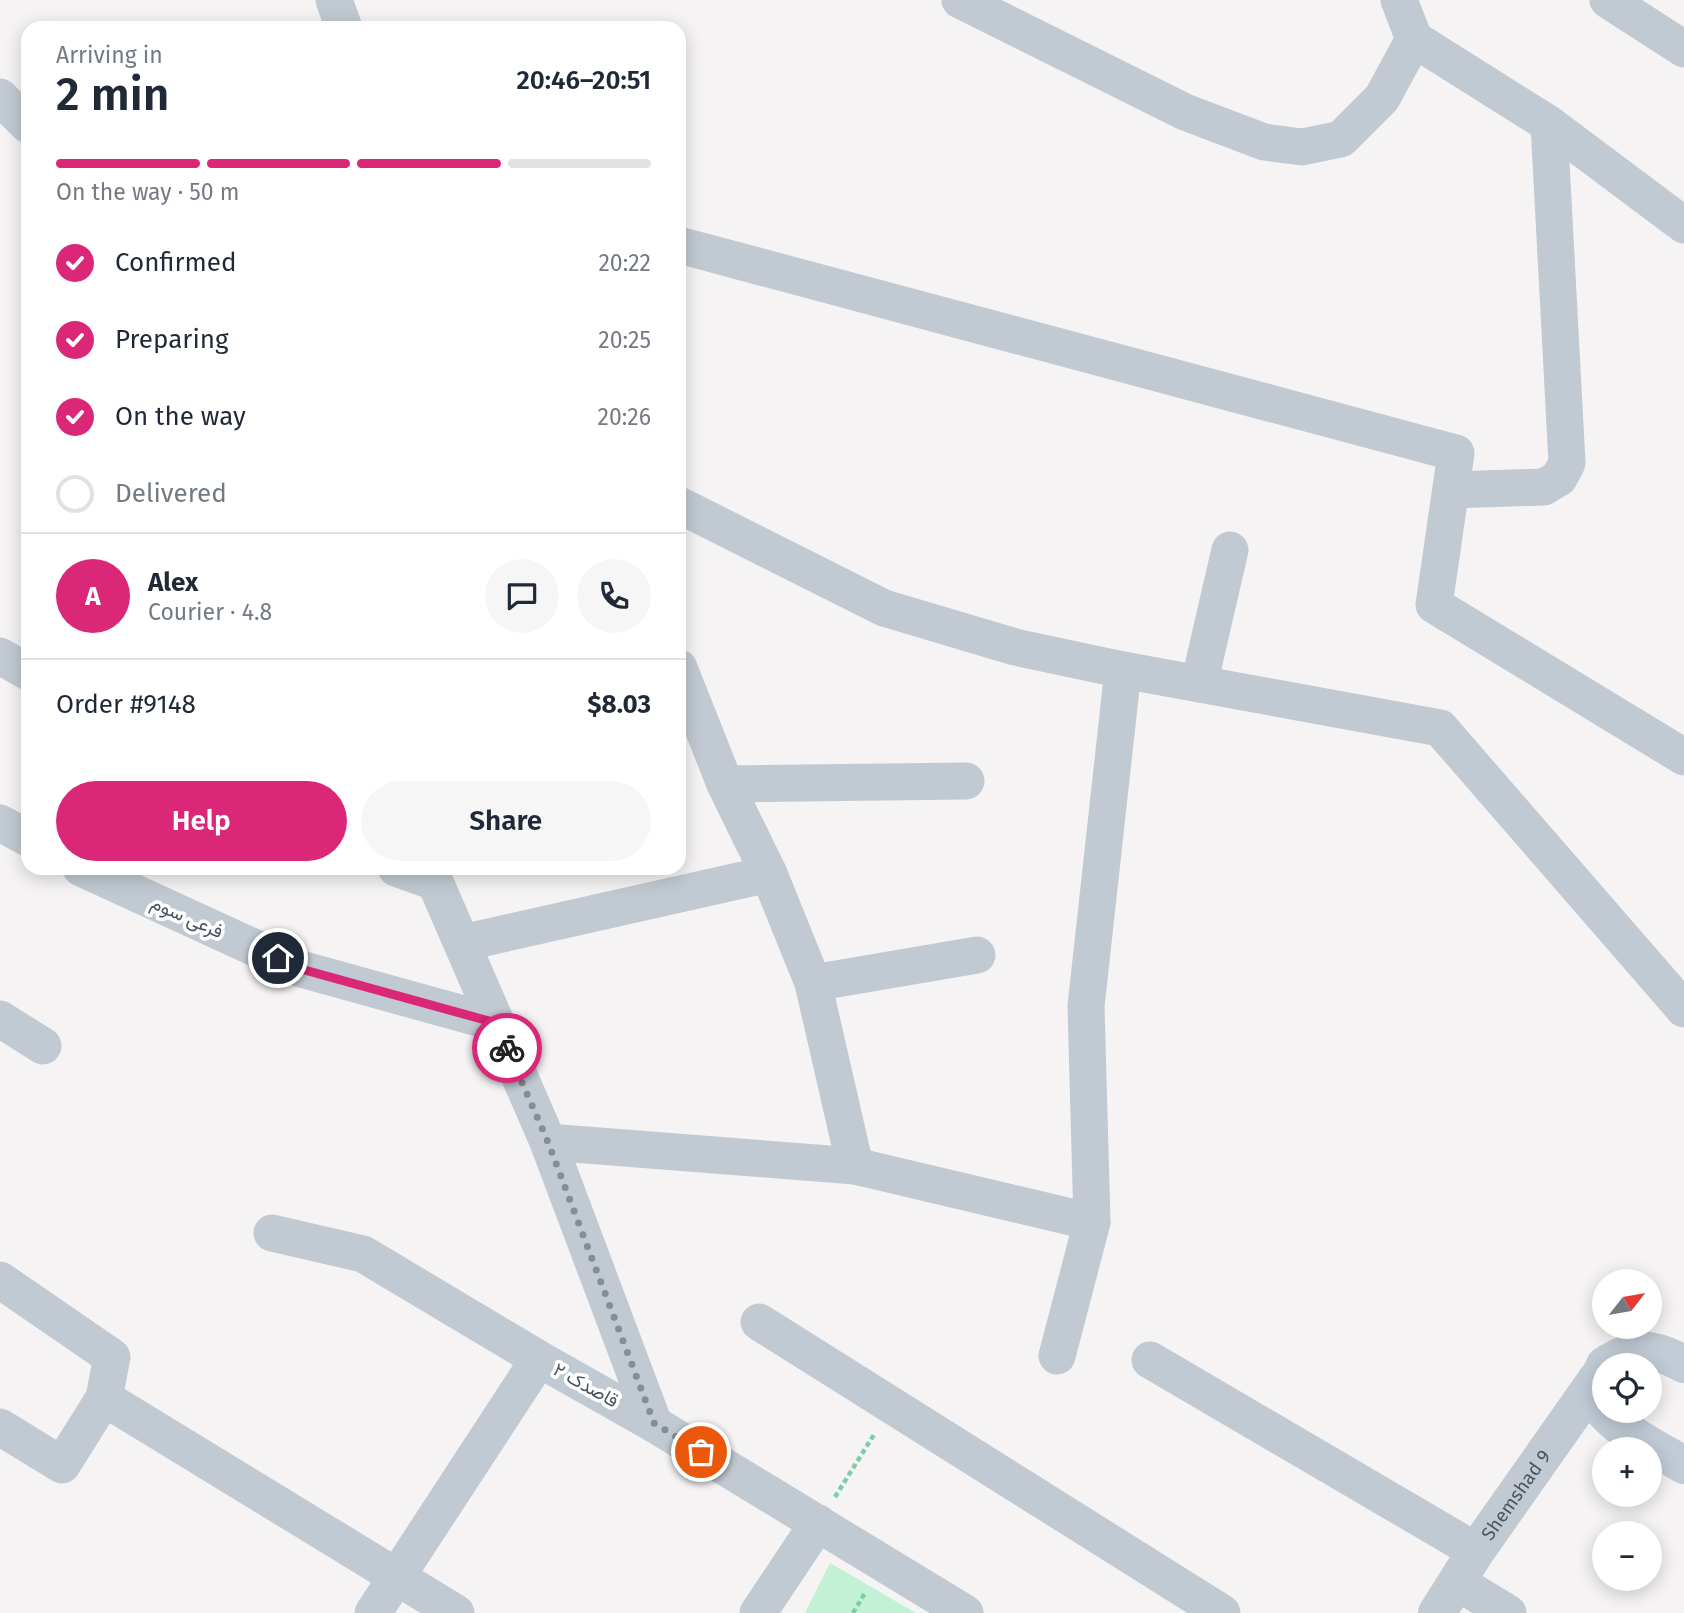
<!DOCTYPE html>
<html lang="en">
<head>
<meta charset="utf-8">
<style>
	:root { --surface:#fff; --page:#f6f6f7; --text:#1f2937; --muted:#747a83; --line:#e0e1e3; --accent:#db2777 }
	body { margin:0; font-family:"Fira Sans",Vazirmatn,sans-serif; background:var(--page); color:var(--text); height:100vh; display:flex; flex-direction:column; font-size:26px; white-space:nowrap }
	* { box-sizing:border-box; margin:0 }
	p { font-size:23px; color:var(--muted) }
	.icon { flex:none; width:38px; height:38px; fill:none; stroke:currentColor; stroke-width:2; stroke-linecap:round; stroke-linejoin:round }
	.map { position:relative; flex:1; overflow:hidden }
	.sheet { position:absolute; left:21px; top:21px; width:665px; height:854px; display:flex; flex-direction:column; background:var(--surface); border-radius:21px; box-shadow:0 4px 18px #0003 }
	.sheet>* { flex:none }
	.needle { width:46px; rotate:59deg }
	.controls { position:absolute; left:1592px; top:1269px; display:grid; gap:14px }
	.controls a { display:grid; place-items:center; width:70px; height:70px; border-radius:50%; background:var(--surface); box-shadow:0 4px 18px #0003; font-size:35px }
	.pin { position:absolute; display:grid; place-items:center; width:60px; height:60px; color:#fff; margin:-30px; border:4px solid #fff; border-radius:50%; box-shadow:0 2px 7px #0007 }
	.courier { position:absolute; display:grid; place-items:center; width:70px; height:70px; margin:-35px; border:5px solid #db2777; border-radius:50%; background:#fff; color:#222; box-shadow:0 2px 9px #0007 }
	.summary em { font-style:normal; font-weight:600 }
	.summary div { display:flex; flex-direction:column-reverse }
	.summary { display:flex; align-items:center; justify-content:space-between; height:119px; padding:0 35px }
	h1 { font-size:46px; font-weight:600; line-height:52px }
	.bar { display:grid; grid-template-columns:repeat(4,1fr); gap:10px 7px; align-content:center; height:84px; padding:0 35px }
	.bar i { height:9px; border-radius:5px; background:var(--line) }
	.bar .active { background:var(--accent) }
	.bar p { grid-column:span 4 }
	.line { display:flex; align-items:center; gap:18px; padding:0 35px; border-top:2px solid var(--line) }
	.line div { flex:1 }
	.round { display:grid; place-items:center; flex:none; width:74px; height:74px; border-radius:37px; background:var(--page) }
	ol { padding:0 35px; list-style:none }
	li { display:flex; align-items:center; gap:21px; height:77px }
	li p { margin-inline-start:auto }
	li .icon { padding:7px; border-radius:50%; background:var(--accent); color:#fff; stroke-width:4 }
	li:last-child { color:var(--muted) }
	li i { width:38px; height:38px; border:4px solid var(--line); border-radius:50% }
	.button { display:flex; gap:14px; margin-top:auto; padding:14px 35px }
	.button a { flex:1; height:80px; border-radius:42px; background:var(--accent); color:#fff; font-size:28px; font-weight:600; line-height:80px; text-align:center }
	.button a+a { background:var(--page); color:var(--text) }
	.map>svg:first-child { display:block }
	.green { fill:#c3f1d5 }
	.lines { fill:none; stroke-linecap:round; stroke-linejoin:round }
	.path { stroke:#7ad0a6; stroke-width:4.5; stroke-dasharray:5 3.5; stroke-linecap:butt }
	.minor { stroke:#c1cad2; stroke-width:37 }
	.tertiary { stroke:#c1cad2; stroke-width:38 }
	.secondary { stroke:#c1cbd6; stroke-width:38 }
	.done { stroke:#868d94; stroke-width:7; stroke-dasharray:0 12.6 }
	.route { stroke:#db2777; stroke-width:9 }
	.labels { text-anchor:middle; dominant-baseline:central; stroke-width:7; stroke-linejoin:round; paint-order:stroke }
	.street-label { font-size:19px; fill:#4a5661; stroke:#fff }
</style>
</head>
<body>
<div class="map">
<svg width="1684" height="1613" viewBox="0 0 1684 1613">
	<rect width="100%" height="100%" fill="#f5f3f3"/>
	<!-- green -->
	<path class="green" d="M830,1563l86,50h-111z"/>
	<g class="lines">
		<!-- path -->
		<g class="path">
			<path d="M835,1497l40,-64"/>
			<path d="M853,1613l12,-20"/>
		</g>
		<!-- minor -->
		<g class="minor">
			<path d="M334,0l10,28"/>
			<path d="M960,0l225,112 79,30 38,5 39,-8 41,-41 32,-59"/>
			<path d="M1399,0l15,39 135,85 135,101"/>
			<path d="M1608,0l76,49"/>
			<path d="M0,97l28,28"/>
			<path d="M679,245l777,208 -22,152 250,152"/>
			<path d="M1451,490l93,-3 15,-9 8,-15 -18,-339"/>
			<path d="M679,505l205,103 131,39 108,23 317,58 244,281"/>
			<path d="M0,656l28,16"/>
			<path d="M679,668l46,116 44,90 44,109 42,183"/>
			<path d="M1199,684l31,-134"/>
			<path d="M725,784l241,-3"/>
			<path d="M0,823l28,15"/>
			<path d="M81,868l220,101 195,54"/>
			<path d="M396,868l39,14"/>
			<path d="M429,868l119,274 106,282"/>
			<path d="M462,943l307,-69"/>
			<path d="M813,983l164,-28"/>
			<path d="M0,1019l43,27"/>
			<path d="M548,1142l307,24 237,56 -35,134"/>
			<path d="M1092,1222l-6,-216 37,-336"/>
			<path d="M272,1233l91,21 176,105"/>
			<path d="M0,1280l112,77 -8,41 -42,67 -62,-38"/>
			<path d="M759,1322l463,291"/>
			<path d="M1150,1360l326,191"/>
			<path d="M104,1398l352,215"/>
			<path d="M1457,1582l51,31"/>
			<path d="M373,1613l166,-254 115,65 311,189"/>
			<path d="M758,1613l60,-90"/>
		</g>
		<!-- tertiary -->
		<path class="tertiary" id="s1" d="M1437,1613l39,-62 121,-172"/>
		<!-- secondary -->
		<g class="secondary">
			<path d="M1605,1365c33,-20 46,-18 79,-1"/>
			<path d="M1605,1366c-5,8 -12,21 -9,31 7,27 65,54 88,68"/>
		</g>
	</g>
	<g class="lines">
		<!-- done -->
		<path class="done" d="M507,1048l41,94 106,281 47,29"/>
		<!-- route -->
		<path class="route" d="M278,958l23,11 195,54 11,25"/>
	</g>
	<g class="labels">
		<!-- street labels -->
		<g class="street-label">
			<text transform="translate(187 917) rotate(24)">فرعی سوم</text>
			<text transform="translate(586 1385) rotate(29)">قاصدک ۲</text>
			<text stroke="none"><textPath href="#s1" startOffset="142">Shemshad 9</textPath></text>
		</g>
	</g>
</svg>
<div class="controls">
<a><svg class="needle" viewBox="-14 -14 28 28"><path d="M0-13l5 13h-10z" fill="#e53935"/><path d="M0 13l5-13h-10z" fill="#747a83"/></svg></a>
<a><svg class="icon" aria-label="locate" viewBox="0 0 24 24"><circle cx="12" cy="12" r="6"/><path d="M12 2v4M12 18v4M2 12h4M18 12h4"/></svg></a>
<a>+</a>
<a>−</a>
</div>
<div class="pin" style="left:701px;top:1452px;background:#ea580c"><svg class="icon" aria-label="bag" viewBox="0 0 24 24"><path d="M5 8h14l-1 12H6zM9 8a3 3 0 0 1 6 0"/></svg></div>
<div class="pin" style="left:278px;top:958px;background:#1f2937"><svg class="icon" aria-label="home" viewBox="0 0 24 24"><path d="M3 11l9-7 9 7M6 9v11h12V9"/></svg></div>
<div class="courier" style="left:507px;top:1048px"><svg class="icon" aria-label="bike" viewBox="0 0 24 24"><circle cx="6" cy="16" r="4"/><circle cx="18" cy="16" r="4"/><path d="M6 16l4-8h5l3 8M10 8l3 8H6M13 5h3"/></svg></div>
<section class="sheet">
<div class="summary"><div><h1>2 min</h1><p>Arriving in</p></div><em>20:46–20:51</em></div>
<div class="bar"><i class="active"></i><i class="active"></i><i class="active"></i><i></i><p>On the way · 50 m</p></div>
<ol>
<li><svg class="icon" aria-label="check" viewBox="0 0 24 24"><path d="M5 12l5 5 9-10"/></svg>Confirmed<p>20:22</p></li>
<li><svg class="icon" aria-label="check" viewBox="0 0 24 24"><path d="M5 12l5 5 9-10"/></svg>Preparing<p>20:25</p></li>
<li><svg class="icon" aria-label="check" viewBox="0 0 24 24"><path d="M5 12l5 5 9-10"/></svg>On the way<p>20:26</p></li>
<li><i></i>Delivered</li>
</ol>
<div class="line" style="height:126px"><b class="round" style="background:var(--accent);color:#fff">A</b><div><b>Alex</b><p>Courier · 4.8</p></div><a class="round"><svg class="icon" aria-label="chat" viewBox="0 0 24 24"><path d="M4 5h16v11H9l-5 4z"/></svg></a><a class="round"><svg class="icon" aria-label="phone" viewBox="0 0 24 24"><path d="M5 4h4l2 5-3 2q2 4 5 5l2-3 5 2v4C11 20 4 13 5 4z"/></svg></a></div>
<div class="line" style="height:91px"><div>Order #9148</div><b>$8.03</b></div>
<div class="button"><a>Help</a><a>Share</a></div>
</section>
</div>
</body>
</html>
